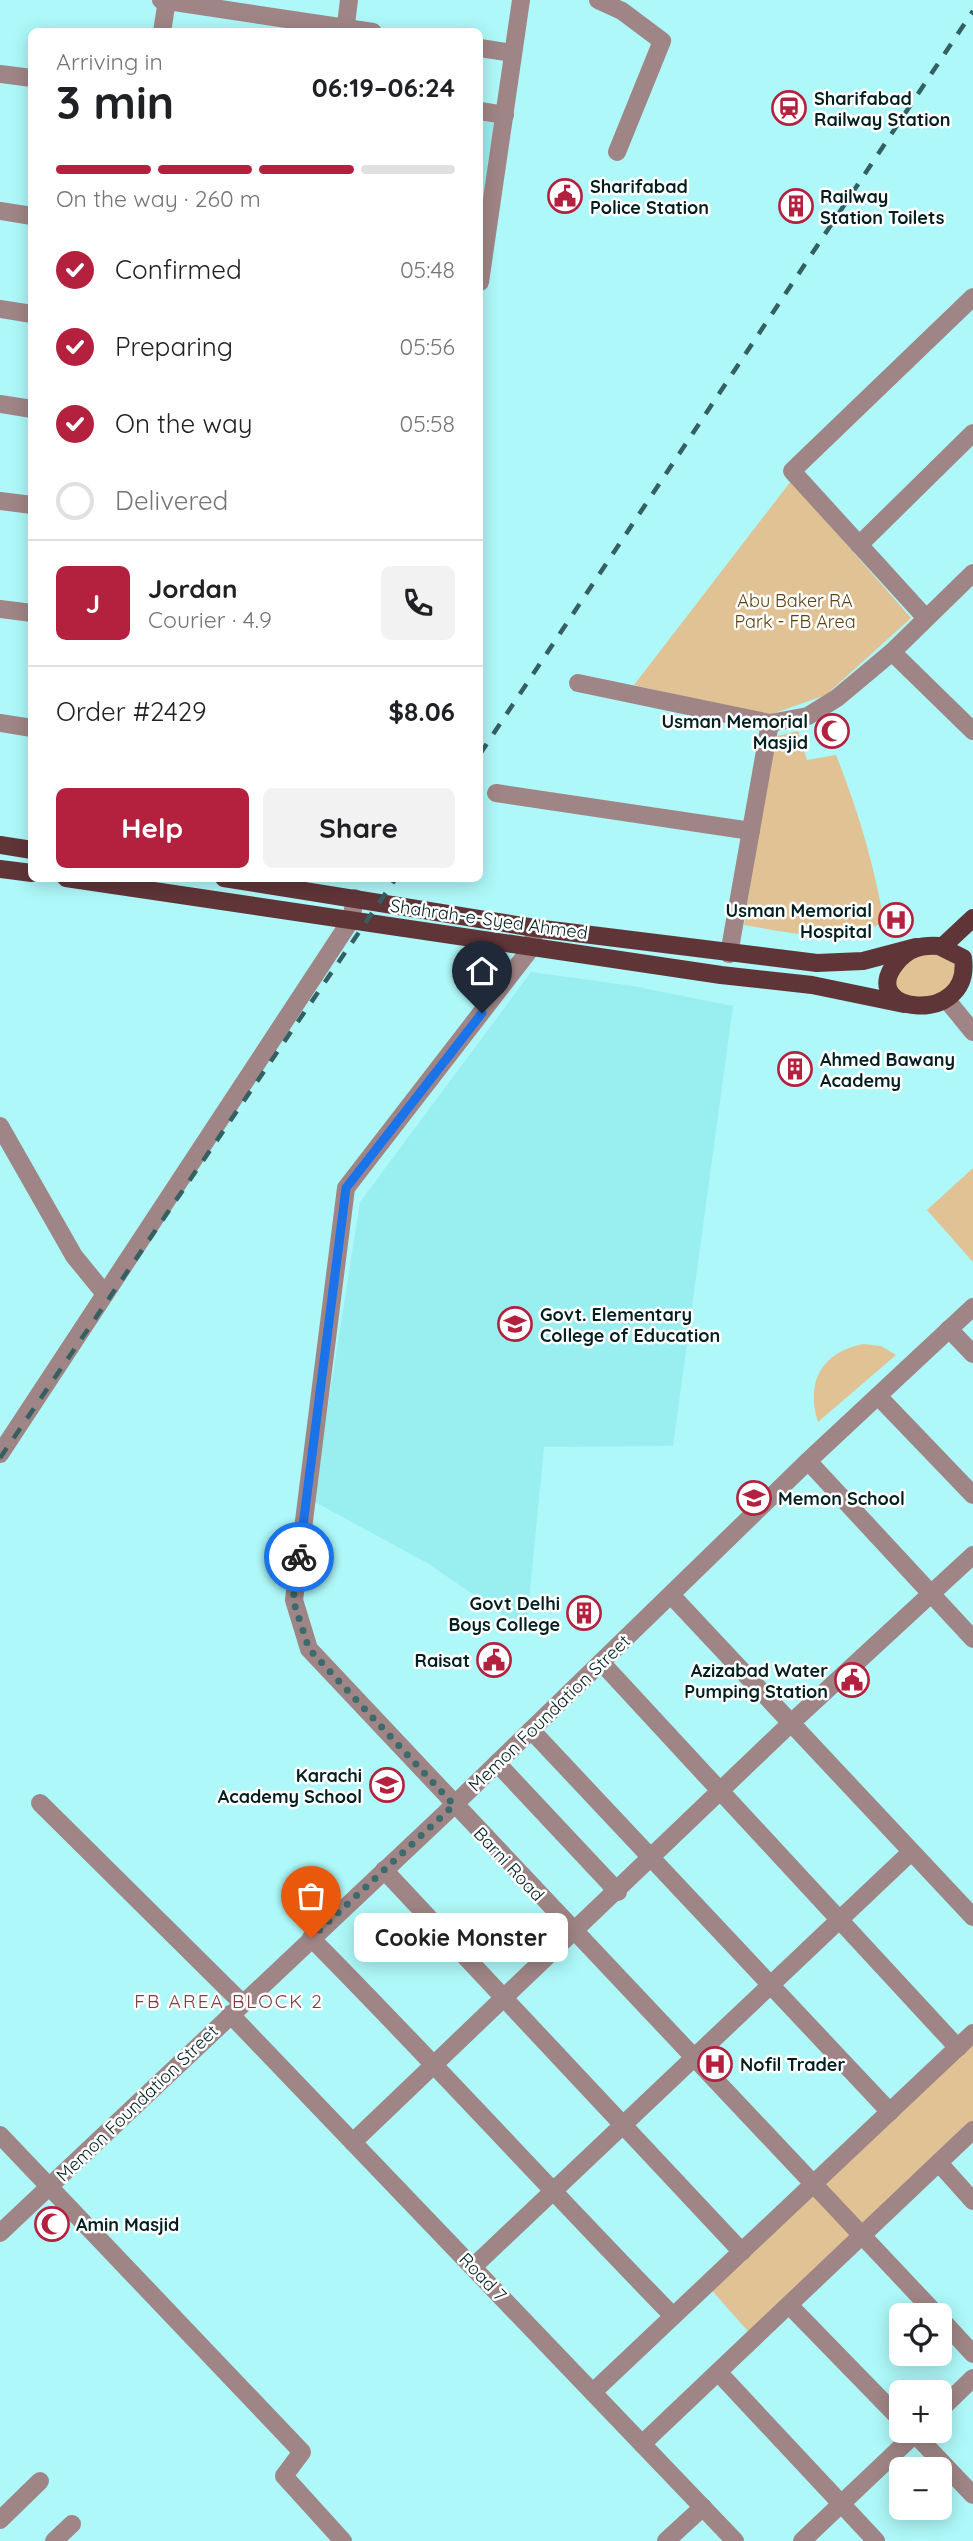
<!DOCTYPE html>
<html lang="en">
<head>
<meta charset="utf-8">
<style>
	:root { --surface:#fff; --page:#f2f2f2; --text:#202124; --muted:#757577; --line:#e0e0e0; --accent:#b4213e }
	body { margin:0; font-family:Quicksand,sans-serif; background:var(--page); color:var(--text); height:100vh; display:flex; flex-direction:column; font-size:26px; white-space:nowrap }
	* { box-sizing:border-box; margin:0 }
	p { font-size:23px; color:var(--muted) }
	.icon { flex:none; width:38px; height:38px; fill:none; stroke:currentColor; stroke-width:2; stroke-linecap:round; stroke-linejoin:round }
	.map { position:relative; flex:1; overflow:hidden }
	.drawer { position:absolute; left:28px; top:28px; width:455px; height:854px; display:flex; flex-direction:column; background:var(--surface); border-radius:10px; box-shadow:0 4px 18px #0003 }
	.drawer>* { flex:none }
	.tools { position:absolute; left:889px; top:2303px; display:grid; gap:14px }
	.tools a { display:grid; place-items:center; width:63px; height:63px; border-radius:10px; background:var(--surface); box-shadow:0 4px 18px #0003; font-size:35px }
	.pin { position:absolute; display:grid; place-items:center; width:60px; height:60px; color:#fff; margin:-72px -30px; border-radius:50% 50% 50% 0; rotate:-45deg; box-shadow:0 0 7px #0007 }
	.pin .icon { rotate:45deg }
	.courier { position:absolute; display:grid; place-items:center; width:70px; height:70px; margin:-35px; border:5px solid #1a73e8; border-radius:50%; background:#fff; color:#222; box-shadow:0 2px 9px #0007 }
	.bubble { position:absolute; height:49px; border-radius:10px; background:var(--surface); box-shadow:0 4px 18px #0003; font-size:23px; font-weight:700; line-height:49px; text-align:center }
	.overview em { font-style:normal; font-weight:700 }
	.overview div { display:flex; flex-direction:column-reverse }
	.overview { display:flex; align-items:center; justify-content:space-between; height:119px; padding:0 28px }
	h1 { font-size:46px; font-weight:700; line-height:52px }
	.bar { display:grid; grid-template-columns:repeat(4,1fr); gap:10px 7px; align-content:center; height:84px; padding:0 28px }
	.bar i { height:9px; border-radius:5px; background:var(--line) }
	.bar .selected { background:var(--accent) }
	.bar p { grid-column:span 4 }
	.line { display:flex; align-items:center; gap:18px; padding:0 28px; border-top:2px solid var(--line) }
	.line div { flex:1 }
	.round { display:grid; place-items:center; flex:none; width:74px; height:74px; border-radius:10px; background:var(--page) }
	ol { padding:0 28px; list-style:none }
	li { display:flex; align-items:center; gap:21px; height:77px }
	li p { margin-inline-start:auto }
	li .icon { padding:7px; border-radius:50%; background:var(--accent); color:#fff; stroke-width:4 }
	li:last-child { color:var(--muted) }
	li i { width:38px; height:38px; border:4px solid var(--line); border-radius:50% }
	.button { display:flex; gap:14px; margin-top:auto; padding:14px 28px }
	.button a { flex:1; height:80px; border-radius:10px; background:var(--accent); color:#fff; font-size:28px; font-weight:700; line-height:80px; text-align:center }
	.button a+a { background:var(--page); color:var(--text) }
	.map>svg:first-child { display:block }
	.built { fill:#99eeef }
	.green { fill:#e1c295 }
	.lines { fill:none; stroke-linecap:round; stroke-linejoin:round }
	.minor { stroke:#a08586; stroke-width:18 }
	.major { stroke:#603538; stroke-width:18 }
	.rail { stroke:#346061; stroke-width:4.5; stroke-dasharray:12 12; stroke-linecap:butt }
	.done { stroke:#3d6b6c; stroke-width:7; stroke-dasharray:0 12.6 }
	.route { stroke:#1a73e8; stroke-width:9 }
	.labels { text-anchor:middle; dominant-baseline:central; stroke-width:5; stroke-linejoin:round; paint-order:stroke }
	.poi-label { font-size:18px; font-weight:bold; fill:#001f20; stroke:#fff; text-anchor:start }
	.park-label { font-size:18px; fill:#5e410e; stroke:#fff }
	.street-label { font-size:18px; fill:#001f20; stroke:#fff }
	.neighbourhood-label { font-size:19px; letter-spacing:2px; fill:#843c42; stroke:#fff }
</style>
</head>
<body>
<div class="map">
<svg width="973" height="2541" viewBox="0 0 973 2541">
	<rect width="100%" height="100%" fill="#aef8f9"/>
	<!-- built -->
	<g class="built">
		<path d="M480,111l23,4 -23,160z"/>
		<path d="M531,972l102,14 100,20 -60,440 -129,1 -18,184 -97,-67 -116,-63 47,-299z"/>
	</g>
	<!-- green -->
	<g class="green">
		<path d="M791,481l120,137 -85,77 -60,21 -132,-31z"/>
		<path d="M798,731l9,29 29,-5c22,55 38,109 48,167 -44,23 -94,11 -140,3l29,-188z"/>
		<path d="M934,951l21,13 1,19 -26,18 -35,-9v-22l12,-12z"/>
		<path d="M973,1168v94l-46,-52z"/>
		<path d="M863,1344l18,2 15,9 -78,67c-13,-40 4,-70 45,-78z"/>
		<path d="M973,2032v98l-219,208 -47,-53z"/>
	</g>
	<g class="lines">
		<!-- minor -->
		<g class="minor">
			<path d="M161,0l212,32"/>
			<path d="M598,0l24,11 40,30 -45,111"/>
			<path d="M162,32l5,-32"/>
			<path d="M345,32l4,-32"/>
			<path d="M480,48l33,5"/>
			<path d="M0,74l32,4"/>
			<path d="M480,111l25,4"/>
			<path d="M0,211l32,5"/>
			<path d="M480,282l41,-282"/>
			<path d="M0,309l32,5"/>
			<path d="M0,404l32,5"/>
			<path d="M0,501l32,4"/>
			<path d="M859,545l114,-112"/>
			<path d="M0,609l32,4"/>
			<path d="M925,617l-133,-146 181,-174"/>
			<path d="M892,652l81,79"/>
			<path d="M578,683l192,40 38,-7 29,-18 55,-46 81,-79"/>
			<path d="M0,723l32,5"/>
			<path d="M496,793l255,38"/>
			<path d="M535,928l-3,19 -186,241 -52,412 15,49 628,666"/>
			<path d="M729,954l41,-231"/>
			<path d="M946,999l27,33"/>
			<path d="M0,1126l74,130 31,38"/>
			<path d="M949,1329l24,25"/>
			<path d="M878,1396l95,99"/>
			<path d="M0,1454l351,-534 4,-22"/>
			<path d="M808,1461l165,178"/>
			<path d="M671,1595l302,322"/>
			<path d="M601,1662l357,386"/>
			<path d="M531,1730l359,382"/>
			<path d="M497,1763l121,129"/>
			<path d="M40,1803l202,200"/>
			<path d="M384,1870l358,382"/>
			<path d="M311,1938c123,124 240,253 362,378"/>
			<path d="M230,2014l505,527"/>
			<path d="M0,2135l302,317 -18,24 59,65"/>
			<path d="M353,2142l438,-419 182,-168"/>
			<path d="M939,2163l34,38"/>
			<path d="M0,2233l454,-428 354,-344 165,-154"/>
			<path d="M473,2267l438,-415"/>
			<path d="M789,2305l112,115"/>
			<path d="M940,2318l33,36"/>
			<path d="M718,2372l158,169"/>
			<path d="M593,2392l380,-359"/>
			<path d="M940,2410l33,-32"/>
			<path d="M912,2431l61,64"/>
			<path d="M642,2444l331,-314"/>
			<path d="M0,2520l40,-39"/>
			<path d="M54,2541l18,-17"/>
			<path d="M666,2541l37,-34"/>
			<path d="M802,2541l116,-110"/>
		</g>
		<!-- major -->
		<g class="major">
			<path d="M0,845l32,5"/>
			<path d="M0,869l32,4"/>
			<path d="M66,878l655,97 91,10 92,19"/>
			<path d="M224,878l311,50 282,35 46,-2 53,-14"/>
			<path d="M939,946l24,12c10,69 -108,56 -67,5 12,-15 25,-18 43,-17z"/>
			<path d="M942,947l31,-29"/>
		</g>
		<!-- rail -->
		<g class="rail">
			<path d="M480,754l493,-743"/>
			<path d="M0,1458l396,-580"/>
		</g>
	</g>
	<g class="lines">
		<!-- done -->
		<path class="done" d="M299,1557l-6,43 16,49 145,156 -143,133"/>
		<!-- route -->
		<path class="route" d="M299,1557l47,-369 136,-175"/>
	</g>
	<!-- icons -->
	<defs>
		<g id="station-ring" transform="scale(1.75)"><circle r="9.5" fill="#fff" stroke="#b4213e" stroke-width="1.5"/><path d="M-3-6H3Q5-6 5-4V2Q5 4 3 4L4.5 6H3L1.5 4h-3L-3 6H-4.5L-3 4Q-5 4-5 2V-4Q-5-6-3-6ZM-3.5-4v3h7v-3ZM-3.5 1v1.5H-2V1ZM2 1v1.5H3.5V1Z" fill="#b4213e"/></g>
		<g id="civic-ring" transform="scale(1.75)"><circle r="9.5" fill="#fff" stroke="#b4213e" stroke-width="1.5"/><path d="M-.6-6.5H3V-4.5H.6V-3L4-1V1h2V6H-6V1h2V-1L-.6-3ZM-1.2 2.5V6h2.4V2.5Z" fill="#b4213e"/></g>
		<g id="building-ring" transform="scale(1.75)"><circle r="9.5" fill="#fff" stroke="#b4213e" stroke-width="1.5"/><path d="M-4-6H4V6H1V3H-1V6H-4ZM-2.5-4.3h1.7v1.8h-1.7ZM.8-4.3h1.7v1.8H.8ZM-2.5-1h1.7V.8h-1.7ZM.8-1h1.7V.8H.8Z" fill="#b4213e"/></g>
		<g id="mosque-ring" transform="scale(1.75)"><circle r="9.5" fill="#fff" stroke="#b4213e" stroke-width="1.5"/><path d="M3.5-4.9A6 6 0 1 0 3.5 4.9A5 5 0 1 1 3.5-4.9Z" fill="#b4213e"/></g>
		<g id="hospital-ring" transform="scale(1.75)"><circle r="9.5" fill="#fff" stroke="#b4213e" stroke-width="1.5"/><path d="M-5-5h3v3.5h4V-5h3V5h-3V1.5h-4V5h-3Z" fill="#b4213e"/></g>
		<g id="university-ring" transform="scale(1.75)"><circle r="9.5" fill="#fff" stroke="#b4213e" stroke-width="1.5"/><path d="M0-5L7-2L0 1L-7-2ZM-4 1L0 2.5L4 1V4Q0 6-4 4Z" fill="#b4213e"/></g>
		<g id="school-ring" transform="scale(1.75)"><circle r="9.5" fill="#fff" stroke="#b4213e" stroke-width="1.5"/><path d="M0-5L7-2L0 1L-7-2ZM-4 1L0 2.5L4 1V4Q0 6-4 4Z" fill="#b4213e"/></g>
	</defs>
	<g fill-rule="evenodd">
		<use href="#station-ring" x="789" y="108"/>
		<use href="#civic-ring" x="565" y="196"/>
		<use href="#building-ring" x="796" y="206"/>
		<use href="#mosque-ring" x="832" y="731"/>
		<use href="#hospital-ring" x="896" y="920"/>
		<use href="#building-ring" x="795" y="1069"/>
		<use href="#university-ring" x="515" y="1324"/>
		<use href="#school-ring" x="754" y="1498"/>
		<use href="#building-ring" x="584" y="1613"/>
		<use href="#civic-ring" x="494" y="1660"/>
		<use href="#civic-ring" x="852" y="1680"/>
		<use href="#school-ring" x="387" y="1785"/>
		<use href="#hospital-ring" x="715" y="2064"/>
		<use href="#mosque-ring" x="52" y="2224"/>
	</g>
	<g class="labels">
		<!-- poi labels -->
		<g class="poi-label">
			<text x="814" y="98">Sharifabad<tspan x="814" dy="21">Railway Station</tspan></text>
			<text x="590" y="186">Sharifabad<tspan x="590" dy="21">Police Station</tspan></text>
			<text x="820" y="196">Railway<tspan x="820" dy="21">Station Toilets</tspan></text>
			<text x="808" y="721" text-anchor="end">Usman Memorial<tspan x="808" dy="21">Masjid</tspan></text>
			<text x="872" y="910" text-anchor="end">Usman Memorial<tspan x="872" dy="21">Hospital</tspan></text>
			<text x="820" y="1059">Ahmed Bawany<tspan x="820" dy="21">Academy</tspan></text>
			<text x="540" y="1314">Govt. Elementary<tspan x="540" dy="21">College of Education</tspan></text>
			<text x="778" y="1498">Memon School</text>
			<text x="560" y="1603" text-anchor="end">Govt Delhi<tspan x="560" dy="21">Boys College</tspan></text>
			<text x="470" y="1660" text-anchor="end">Raisat</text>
			<text x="828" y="1670" text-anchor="end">Azizabad Water<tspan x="828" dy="21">Pumping Station</tspan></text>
			<text x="362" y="1775" text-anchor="end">Karachi<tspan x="362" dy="21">Academy School</tspan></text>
			<text x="740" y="2064">Nofil Trader</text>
			<text x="76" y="2224">Amin Masjid</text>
		</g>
		<!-- park labels -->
		<g class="park-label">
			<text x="795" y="600">Abu Baker RA<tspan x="795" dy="21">Park - FB Area</tspan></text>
		</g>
		<!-- street labels -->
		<g class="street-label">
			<text transform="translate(489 919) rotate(8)">Shahrah-e-Syed Ahmed</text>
			<text transform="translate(549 1713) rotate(-44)">Memon Foundation Street</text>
			<text transform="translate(509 1864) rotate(47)">Barni Road</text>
			<text transform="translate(137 2103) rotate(-44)">Memon Foundation Street</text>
			<text transform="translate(483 2277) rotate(46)">Road 7</text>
		</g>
		<!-- neighbourhood labels -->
		<g class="neighbourhood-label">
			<text x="229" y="2001">FB AREA BLOCK 2</text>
		</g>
	</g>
</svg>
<div class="tools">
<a><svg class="icon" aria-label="locate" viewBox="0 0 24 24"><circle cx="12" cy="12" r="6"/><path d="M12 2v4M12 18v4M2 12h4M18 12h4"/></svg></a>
<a>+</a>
<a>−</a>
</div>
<div class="pin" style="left:311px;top:1938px;background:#ea580c"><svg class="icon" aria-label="bag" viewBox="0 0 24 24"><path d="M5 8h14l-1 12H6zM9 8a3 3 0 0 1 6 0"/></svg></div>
<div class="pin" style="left:482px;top:1013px;background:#1f2937"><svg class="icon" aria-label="home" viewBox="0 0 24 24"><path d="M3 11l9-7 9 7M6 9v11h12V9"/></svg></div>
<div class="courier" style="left:299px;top:1557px"><svg class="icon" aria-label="bike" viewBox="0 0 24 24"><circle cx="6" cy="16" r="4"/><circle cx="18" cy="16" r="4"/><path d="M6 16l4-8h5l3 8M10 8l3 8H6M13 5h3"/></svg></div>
<div class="bubble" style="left:354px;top:1913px;width:214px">Cookie Monster</div>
<section class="drawer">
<div class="overview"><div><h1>3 min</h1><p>Arriving in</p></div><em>06:19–06:24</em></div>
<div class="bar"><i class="selected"></i><i class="selected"></i><i class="selected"></i><i></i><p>On the way · 260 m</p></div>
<ol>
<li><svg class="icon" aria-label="check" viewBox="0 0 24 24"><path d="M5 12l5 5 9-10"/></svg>Confirmed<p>05:48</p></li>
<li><svg class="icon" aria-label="check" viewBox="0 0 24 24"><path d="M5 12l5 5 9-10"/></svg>Preparing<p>05:56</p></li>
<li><svg class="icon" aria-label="check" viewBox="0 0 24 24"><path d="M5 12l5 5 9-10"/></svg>On the way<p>05:58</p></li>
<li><i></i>Delivered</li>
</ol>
<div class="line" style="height:126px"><b class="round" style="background:var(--accent);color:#fff">J</b><div><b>Jordan</b><p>Courier · 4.9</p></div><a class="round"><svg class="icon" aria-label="phone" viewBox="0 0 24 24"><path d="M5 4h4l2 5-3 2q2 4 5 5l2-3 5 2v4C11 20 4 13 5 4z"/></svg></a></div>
<div class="line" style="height:91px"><div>Order #2429</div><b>$8.06</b></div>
<div class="button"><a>Help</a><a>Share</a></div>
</section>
</div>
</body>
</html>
